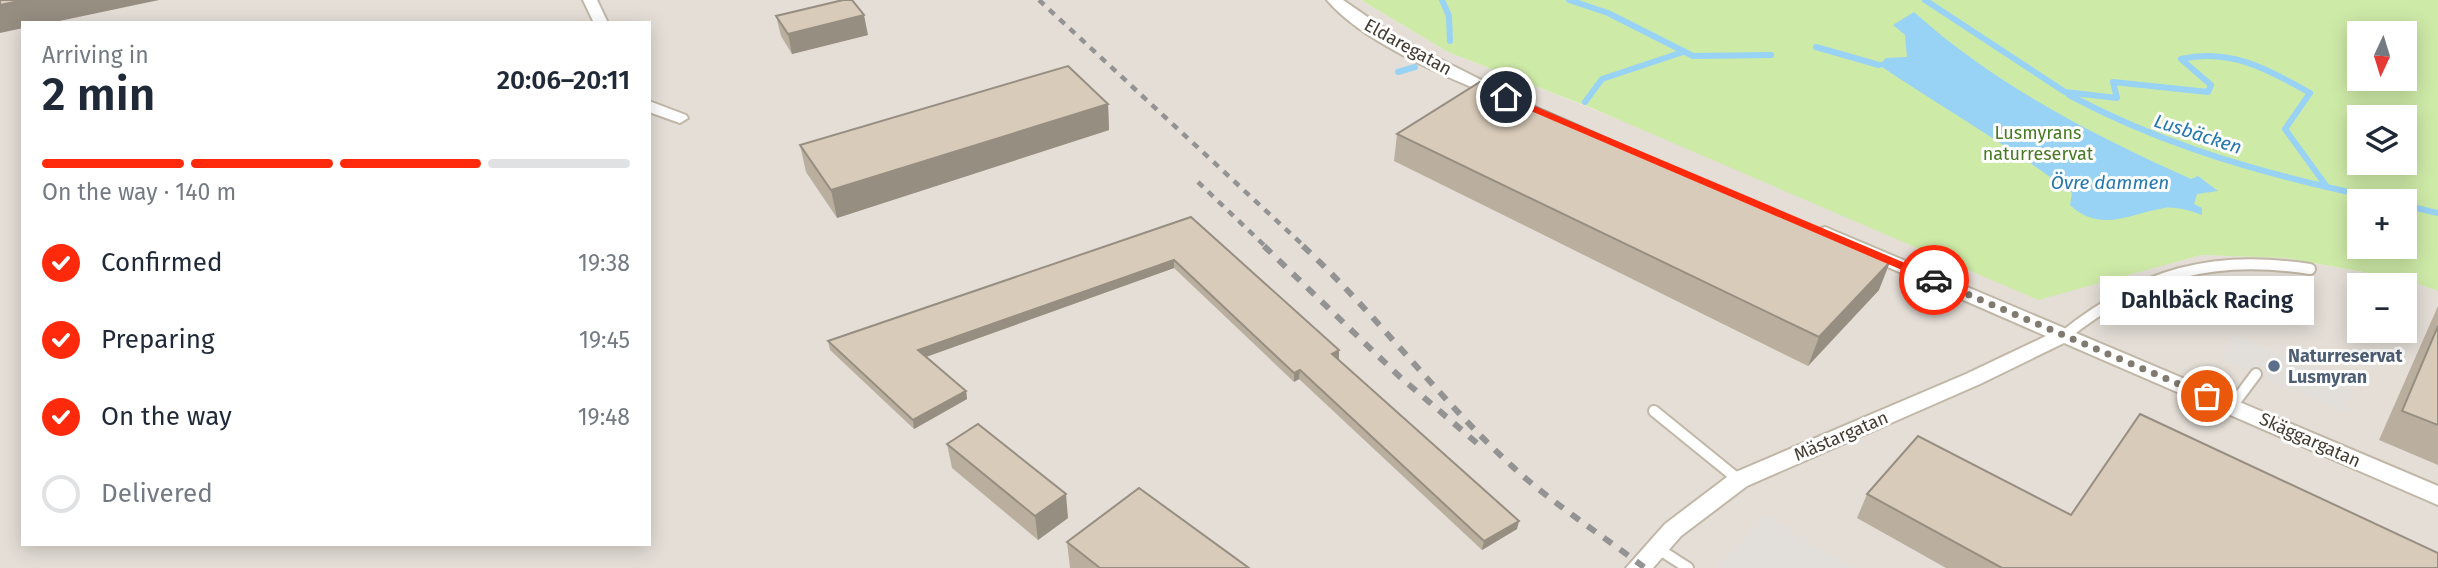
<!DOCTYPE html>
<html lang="en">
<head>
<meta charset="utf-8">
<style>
	:root { --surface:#fff; --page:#f6f6f7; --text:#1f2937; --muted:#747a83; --line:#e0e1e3; --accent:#ff290c }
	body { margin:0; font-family:"Fira Sans",sans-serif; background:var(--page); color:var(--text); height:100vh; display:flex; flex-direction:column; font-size:26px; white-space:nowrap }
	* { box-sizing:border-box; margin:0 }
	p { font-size:23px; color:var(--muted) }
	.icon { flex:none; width:38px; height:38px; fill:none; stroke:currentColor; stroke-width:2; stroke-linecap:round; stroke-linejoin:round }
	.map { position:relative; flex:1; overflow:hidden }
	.panel { position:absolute; left:21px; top:21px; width:630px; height:525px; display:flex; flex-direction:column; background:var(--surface); border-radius:0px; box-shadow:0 4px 18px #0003 }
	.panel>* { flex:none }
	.needle { width:46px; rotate:184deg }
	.buttons { position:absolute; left:2347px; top:21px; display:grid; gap:14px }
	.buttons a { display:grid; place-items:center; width:70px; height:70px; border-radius:0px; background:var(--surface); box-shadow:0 4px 18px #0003; font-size:35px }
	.pin { position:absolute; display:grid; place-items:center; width:60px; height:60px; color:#fff; margin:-30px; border:4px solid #fff; border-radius:50%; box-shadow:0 2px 7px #0007 }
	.courier { position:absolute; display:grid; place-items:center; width:70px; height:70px; margin:-35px; border:5px solid #ff290c; border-radius:50%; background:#fff; color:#222; box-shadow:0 2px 9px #0007 }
	.bubble { position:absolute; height:49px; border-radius:0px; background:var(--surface); box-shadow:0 4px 18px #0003; font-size:23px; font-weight:600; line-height:49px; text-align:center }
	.head em { font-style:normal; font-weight:600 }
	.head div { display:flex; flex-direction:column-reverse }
	.head { display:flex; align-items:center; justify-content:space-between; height:119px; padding:0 21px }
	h1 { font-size:46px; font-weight:600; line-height:52px }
	.bar { display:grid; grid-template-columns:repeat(4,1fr); gap:10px 7px; align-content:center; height:84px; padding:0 21px }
	.bar i { height:9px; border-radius:5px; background:var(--line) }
	.bar .active { background:var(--accent) }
	.bar p { grid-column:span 4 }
	ol { padding:0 21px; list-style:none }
	li { display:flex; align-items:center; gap:21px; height:77px }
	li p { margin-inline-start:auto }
	li .icon { padding:7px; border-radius:50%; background:var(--accent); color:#fff; stroke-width:4 }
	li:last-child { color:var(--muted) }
	li i { width:38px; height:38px; border:4px solid var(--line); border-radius:50% }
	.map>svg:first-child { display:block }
	.industrial { fill:#e4ded7; fill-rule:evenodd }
	.green { fill:#ceeaa7; fill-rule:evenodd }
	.parking { fill:#e2dfdb }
	.water { fill:#98d2f5 }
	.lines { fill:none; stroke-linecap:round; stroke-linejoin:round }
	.stream { stroke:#98d2f5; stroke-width:6 }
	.lane-casing { stroke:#c1b7a7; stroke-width:14 }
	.street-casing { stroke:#c1b7a7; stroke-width:4 }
	.lane { stroke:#fff; stroke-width:10 }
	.street { fill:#fff; fill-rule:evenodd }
	.rail-far1 { stroke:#939393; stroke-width:4.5; stroke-dasharray:7 7; stroke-linecap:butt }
	.rail { stroke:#939393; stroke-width:6; stroke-dasharray:10 10; stroke-linecap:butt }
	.wall { fill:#baaf9f }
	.shaded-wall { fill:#978e82 }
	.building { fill:#d8cbb9; stroke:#978e82; stroke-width:2 }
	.route { fill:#ff290c }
	.done { stroke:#817a70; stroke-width:7; stroke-dasharray:0 12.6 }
	.service-dot { fill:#5c6f8a; stroke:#fff; stroke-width:2.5 }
	.labels { text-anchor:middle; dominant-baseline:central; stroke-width:6; stroke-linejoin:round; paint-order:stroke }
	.street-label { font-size:18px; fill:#443c32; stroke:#fff }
	.park-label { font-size:18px; fill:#467922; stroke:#fff }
	.service-label { font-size:18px; font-weight:bold; fill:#4e5e75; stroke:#fff; text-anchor:start }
	.water-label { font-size:19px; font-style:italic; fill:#2478ae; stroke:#fff }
</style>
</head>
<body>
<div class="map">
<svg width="2438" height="568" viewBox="0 0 2438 568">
	<rect width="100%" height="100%" fill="#f2ede2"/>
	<!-- industrial -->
	<path class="industrial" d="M0,0h1361l87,52 608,240 145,-37 85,3 152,28v282h-2438zM23,23h626v521h-626zM2359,285h45v46h-45z"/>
	<!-- green -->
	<path class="green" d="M1361,0h1077v291l-31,-11 -121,-22 -85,-3 -163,45 -444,-191 -146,-57zM2359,33h45v46h-45zM2359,117h45v46h-45zM2359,201h45v46h-45z"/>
	<!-- parking -->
	<g class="parking">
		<path d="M2233,334l121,51 -11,28 -122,-55z"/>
		<path d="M1765,516l88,52h-138z"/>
	</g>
	<!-- water -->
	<path class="water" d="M1914,12c81,73 179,123 277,167l7,-3 20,15 -21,3 -3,10 8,4v7c-11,-4 -26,-9 -38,-7 -33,5 -63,26 -94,-3l2,-12c-62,-47 -129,-85 -193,-128l7,-7 21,-1 -2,-22 -12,-10z"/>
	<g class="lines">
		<!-- stream -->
		<g class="stream">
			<path d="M1442,0l7,16 1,25"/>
			<path d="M1569,0l39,13 85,43 78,-1"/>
			<path d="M1925,0l140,92 52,6 -4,-16 95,10 3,-7 -30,-26c49,-11 87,10 129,34l-25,36 42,58 61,14"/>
			<path d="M1816,47l63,18"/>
			<path d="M1398,72l17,-5"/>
			<path d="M2069,95c82,44 168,71 258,92"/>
			<path d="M1585,102l17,-23 81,-27"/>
			<path d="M2404,205l34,8"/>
		</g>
		<!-- lane casing -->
		<g class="lane-casing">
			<g id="lane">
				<path d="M2065,335c78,-62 147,-81 245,-66"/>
				<path d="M2232,406l24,-32"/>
				<path d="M1654,411l85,69"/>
				<path d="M1657,548l31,20"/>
			</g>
		</g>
		<!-- street casing -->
		<g class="street-casing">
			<g id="street">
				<path d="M583,0h14l11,23h-14z"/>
				<path d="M1327,0h16l55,38 111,56 -2,3h-12c-50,-21 -133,-55 -168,-97z"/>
				<path d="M649,101l37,14 2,3 -8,5 -31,-11z"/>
				<path d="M1825,227l613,259v19l-374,-162 -84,41 -233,102 -66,50 -28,32h-27l39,-44 66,-50 235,-100 80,-38 -227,-99 -3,-4 3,-4z"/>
			</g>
		</g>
		<!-- lane -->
		<use href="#lane" class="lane"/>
		<!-- street -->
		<use href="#street" class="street"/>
		<!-- rail-far1 -->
		<g class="rail-far1">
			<path d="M1039,0l266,247"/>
			<path d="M1198,182l68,65"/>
		</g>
		<!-- rail -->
		<g class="rail">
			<path d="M1264,246l136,131 78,67"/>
			<path d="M1303,246c74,69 135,152 210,221 40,37 89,68 132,101"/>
		</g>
	</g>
	<!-- wall -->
	<g class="wall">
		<path d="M776,16l92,19 -76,19 -11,-18z"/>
		<path d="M1108,104l1,26 -272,88 -31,-46 -6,-27z"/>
		<path d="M1397,134l482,156 -71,76 -414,-205z"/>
		<path d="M1191,217l148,133 -1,9 179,170 -35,21 -183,-171 -5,3 -120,-114 -248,89 40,34 1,8 -53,30 -84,-79 -2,-9z"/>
		<path d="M2438,306v159l-59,-25z"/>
		<path d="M947,444l121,74 -30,22 -86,-72z"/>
		<path d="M1867,494l204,21 367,53h-492l-89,-50z"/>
		<path d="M1067,542l182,26h-179z"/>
	</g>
	<!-- shaded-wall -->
	<g class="shaded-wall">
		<path d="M24,0h135l-109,23h-27v5l-23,5v-28z"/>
		<path d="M864,15l4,20 -76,19 -4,-20z"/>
		<path d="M1108,104l1,26 -272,88 -6,-28z"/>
		<path d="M1174,260v8l-254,91 -2,-9z"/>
		<path d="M1890,262l-11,28 -71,76 11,-29z"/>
		<path d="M1339,350v9l-8,4 1,-9z"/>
		<path d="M1300,370l-1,9 -5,3v-9z"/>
		<path d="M966,391l1,8 -53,30 -1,-9z"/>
		<path d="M1066,494l2,24 -30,22 -3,-24z"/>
		<path d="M1519,521l-2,8 -35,21 2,-9z"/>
	</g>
	<!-- building -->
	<g class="building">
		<path d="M0,0h24l-24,5z"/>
		<path d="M843,0h9l12,15 -76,19 -12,-18z"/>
		<path d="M1068,66l40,38 -277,86 -31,-45z"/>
		<path d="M1480,82l410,180 -71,75 -422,-203z"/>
		<path d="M1191,217l148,133 -7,4 187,167 -35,20 -184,-171 -6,3 -120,-113 -256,90 48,41 -53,29 -85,-79z"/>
		<path d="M2438,326v99l-36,-14z"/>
		<path d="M2140,414l298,139v15h-436l-135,-74 51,-58 153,79z"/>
		<path d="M978,424l88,70 -31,22 -88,-72z"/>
		<path d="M1139,488l110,80h-149l-33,-26z"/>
	</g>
	<!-- route -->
	<path class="route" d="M1506,94l432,183 1,3 -9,2 -427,-183z"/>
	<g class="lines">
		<!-- done -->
		<path class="done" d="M1934,280l273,116"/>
	</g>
	<!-- markers -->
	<circle class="service-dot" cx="2274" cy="366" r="7"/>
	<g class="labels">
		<!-- street labels -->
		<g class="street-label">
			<text transform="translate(1408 47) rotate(29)">Eldaregatan</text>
			<text transform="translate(1841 436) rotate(-23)">Mästargatan</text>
			<text transform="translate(2310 440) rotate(24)">Skäggargatan</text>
		</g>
		<!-- park labels -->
		<g class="park-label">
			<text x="2038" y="133">Lusmyrans<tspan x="2038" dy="21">naturreservat</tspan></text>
		</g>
		<!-- service labels -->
		<g class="service-label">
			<text x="2288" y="356">Naturreservat<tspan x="2288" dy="21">Lusmyran</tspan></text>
		</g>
		<!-- water labels -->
		<g class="water-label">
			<text transform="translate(2198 134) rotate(18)">Lusbäcken</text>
			<text x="2110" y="182">Övre dammen</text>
		</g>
	</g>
</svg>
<div class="buttons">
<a><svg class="needle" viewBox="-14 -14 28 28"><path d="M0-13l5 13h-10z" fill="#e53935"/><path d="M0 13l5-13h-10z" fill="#747a83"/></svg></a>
<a><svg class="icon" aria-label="layers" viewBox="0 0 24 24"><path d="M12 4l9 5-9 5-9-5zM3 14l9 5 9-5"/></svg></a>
<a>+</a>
<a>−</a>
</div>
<div class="pin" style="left:2207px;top:396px;background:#ea580c"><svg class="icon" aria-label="bag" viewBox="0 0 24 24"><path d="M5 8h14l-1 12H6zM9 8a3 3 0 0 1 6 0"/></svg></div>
<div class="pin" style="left:1506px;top:97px;background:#1f2937"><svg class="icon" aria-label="home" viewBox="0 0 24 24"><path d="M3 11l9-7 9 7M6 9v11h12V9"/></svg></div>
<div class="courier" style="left:1934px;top:280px"><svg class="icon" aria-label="car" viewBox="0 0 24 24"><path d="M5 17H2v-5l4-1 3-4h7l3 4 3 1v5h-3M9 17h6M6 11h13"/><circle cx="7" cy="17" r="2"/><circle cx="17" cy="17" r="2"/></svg></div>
<div class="bubble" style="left:2100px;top:276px;width:214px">Dahlbäck Racing</div>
<section class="panel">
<div class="head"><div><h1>2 min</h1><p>Arriving in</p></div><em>20:06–20:11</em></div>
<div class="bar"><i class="active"></i><i class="active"></i><i class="active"></i><i></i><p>On the way · 140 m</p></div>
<ol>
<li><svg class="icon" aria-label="check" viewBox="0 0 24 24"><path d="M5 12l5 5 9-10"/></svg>Confirmed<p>19:38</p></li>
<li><svg class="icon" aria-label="check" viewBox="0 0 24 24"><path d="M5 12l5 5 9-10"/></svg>Preparing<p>19:45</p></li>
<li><svg class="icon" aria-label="check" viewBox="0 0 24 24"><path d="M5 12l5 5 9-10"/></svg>On the way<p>19:48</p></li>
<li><i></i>Delivered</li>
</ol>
</section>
</div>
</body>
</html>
